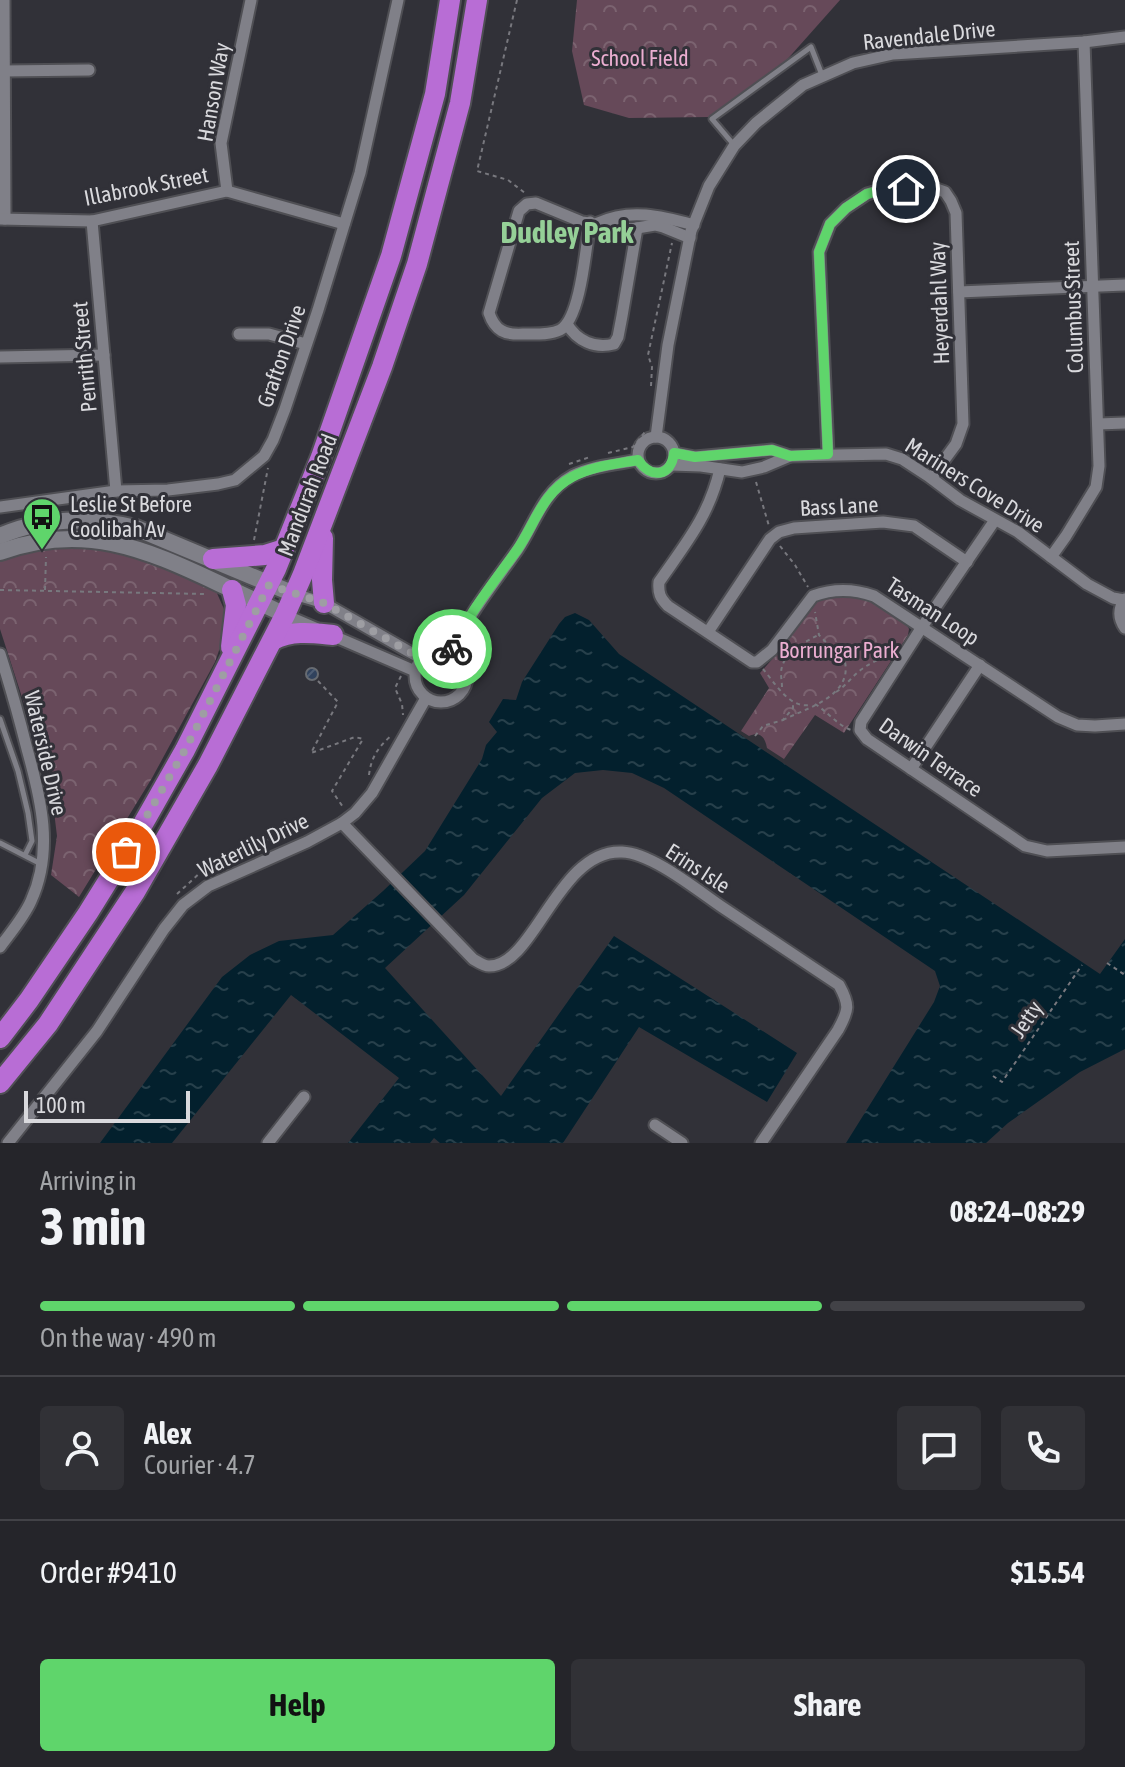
<!DOCTYPE html>
<html lang="en">
<head>
<meta charset="utf-8">
<style>
	:root { --surface:#25252a; --page:#313136; --text:#f1f3f6; --muted:#a3a5a8; --line:#424247; --accent:#5fd56b }
	body { margin:0; font-family:"Asap Condensed",sans-serif; background:var(--page); color:var(--text); height:100vh; display:flex; flex-direction:column; font-size:30px; white-space:nowrap }
	* { box-sizing:border-box; margin:0 }
	p { font-size:26px; color:var(--muted) }
	.icon { flex:none; width:44px; height:44px; fill:none; stroke:currentColor; stroke-width:2; stroke-linecap:round; stroke-linejoin:round }
	.map { position:relative; height:1143px; overflow:hidden }
	.drawer { display:flex; flex-direction:column; background:var(--surface); flex:1 }
	.drawer>* { flex:none }
	.scale { position:absolute; left:24px; bottom:20px; width:166px; box-sizing:border-box; padding-left:8px; border:4px solid #d9d9dd; border-top:0; font-size:22px; line-height:28px; white-space:nowrap; color:#d9d9dd; -webkit-text-stroke:6px #313138; paint-order:stroke }
	.pin { position:absolute; display:grid; place-items:center; width:68px; height:68px; color:#fff; margin:-34px; border:4px solid #fff; border-radius:50%; box-shadow:0 2px 8px #0007 }
	.courier { position:absolute; display:grid; place-items:center; width:80px; height:80px; margin:-40px; border:6px solid #5fd56b; border-radius:50%; background:#fff; color:#222; box-shadow:0 2px 10px #0007 }
	.summary em { font-style:normal; font-weight:700 }
	.summary div { display:flex; flex-direction:column-reverse }
	.summary { display:flex; align-items:center; justify-content:space-between; height:136px; padding:0 40px }
	h1 { font-size:52px; font-weight:700; line-height:60px }
	.bar { display:grid; grid-template-columns:repeat(4,1fr); gap:12px 8px; align-content:center; height:96px; padding:0 40px }
	.bar i { height:10px; border-radius:6px; background:var(--line) }
	.bar .current { background:var(--accent) }
	.bar p { grid-column:span 4 }
	.line { display:flex; align-items:center; gap:20px; padding:0 40px; border-top:2px solid var(--line) }
	.line div { flex:1 }
	.round { display:grid; place-items:center; flex:none; width:84px; height:84px; border-radius:8px; background:var(--page) }
	.primary-button { display:flex; gap:16px; margin-top:auto; padding:16px 40px }
	.primary-button a { flex:1; height:92px; border-radius:8px; background:var(--accent); color:#111; font-size:32px; font-weight:700; line-height:92px; text-align:center }
	.primary-button a+a { background:var(--page); color:var(--text) }
	.map>svg:first-child { display:block }
	.forest { fill:url(#forest-crowns) }
	.water { fill:url(#water-ripples) }
	.building { fill:url(#building-hatch); stroke:#676b71; stroke-width:2 }
	.lines { fill:none; stroke-linecap:round; stroke-linejoin:round }
	.lane-casing { stroke:#4f4f54; stroke-width:9 }
	.street-casing { stroke:#4f4f54; stroke-width:15 }
	.secondary-casing { stroke:#4f4f54; stroke-width:20 }
	.highway-casing { stroke:#4f4f54; stroke-width:24 }
	.path { stroke:#78787e; stroke-width:2; stroke-dasharray:4 4; stroke-linecap:butt }
	.lane { stroke:#808088; stroke-width:5 }
	.street { stroke:#808088; stroke-width:11 }
	.secondary { stroke:#808088; stroke-width:16 }
	.highway { stroke:#b86dd5; stroke-width:20 }
	.done { stroke:#9e9ea3; stroke-width:8; stroke-dasharray:0 14.4 }
	.route { stroke:#5fd56b; stroke-width:10 }
	.labels { text-anchor:middle; dominant-baseline:central; stroke-width:6; stroke-linejoin:round; paint-order:stroke }
	.street-label { font-size:22px; fill:#d9d9dd; stroke:#313138 }
	.park-label { font-size:22px; fill:#ebaed1; stroke:#313138 }
	.poi-label { font-size:22px; fill:#d9d9dd; stroke:#313138; text-anchor:start }
	.district-label { font-size:30px; font-weight:bold; fill:#95d097; stroke:#313138 }
</style>
</head>
<body>
<div class="map">
<svg width="1125" height="1143" viewBox="0 0 1125 1143">
	<defs>
		<pattern id="forest-crowns" width="20" height="18" patternUnits="userSpaceOnUse" patternTransform="scale(2)"><rect width="20" height="18" fill="#664959"/><path d="M2 6a3 3 0 1 1 6 0M12 15a3 3 0 1 1 6 0" fill="none" stroke="#7b6370"/></pattern>
		<pattern id="water-ripples" width="26" height="14" patternUnits="userSpaceOnUse" patternTransform="scale(2)"><rect width="26" height="14" fill="#03202d"/><path d="M2 4q2-2 4 0t4 0M15 11q2-2 4 0t4 0" fill="none" stroke="#27404b"/></pattern>
		<pattern id="building-hatch" width="6" height="6" patternUnits="userSpaceOnUse" patternTransform="scale(2)"><rect width="6" height="6" fill="#30425d"/><path d="M-1 1l2-2M0 6l6-6M5 7l2-2" fill="none" stroke="#4d5d74"/></pattern>
	</defs>
	<rect width="100%" height="100%" fill="#313138"/>
	<!-- forest -->
	<g class="forest">
		<path d="M577,0h263l-56,63 -75,54 -80,1 -45,-13 -12,-54z"/>
		<path d="M61,544l55,4 38,13 62,30 11,25 -1,14 -11,32 -63,116 -73,119 -28,-22 6,-39 -6,-49 -51,-158v-70z"/>
		<path d="M843,596l28,4 35,23 3,6 -1,6 -64,98 -29,-18 -31,44 -17,-11c-2,-11 -7,-17 -18,-12l-8,-5 28,-43 -9,-15 22,-25 29,-46 5,-3z"/>
	</g>
	<!-- water -->
	<path class="water" d="M575,613l14,7 30,34 481,320 25,-35v110l-45,23 -72,51 -22,20h-140l88,-141 6,-16 -5,-15 -271,-183 -32,-15 -29,-3 -28,3 -33,25 -78,97 -79,73 116,128 113,-160 183,117 -30,49 -128,-75 -76,116h-123l-6,-5 -4,5h-82l51,-65 -108,-83 -119,148h-72l122,-166 28,-22 29,-14 54,-6 50,-44 42,-40 57,-92 4,-14 11,-13 -8,-10 14,-23 13,1 6,-18 37,-58 6,-7z"/>
	<!-- building -->
	<circle class="building" cx="312" cy="674" r="6"/>
	<g class="lines">
		<!-- lane casing -->
		<g class="lane-casing">
			<g id="lane">
				<path d="M734,145l-22,-26 99,-72 11,28"/>
				<path d="M0,719l18,52 10,42 4,28 -7,14"/>
				<path d="M0,843l41,21"/>
			</g>
		</g>
		<!-- street casing -->
		<g class="street-casing">
			<g id="street">
				<path d="M4,0l1,219"/>
				<path d="M3,71l86,-1"/>
				<path d="M227,191l-6,-48 30,-143"/>
				<path d="M0,219l92,2 135,-30 117,33"/>
				<path d="M92,221l24,270"/>
				<path d="M590,222c-4,23 -9,97 -30,108 -10,5 -26,4 -37,4 -18,1 -28,-3 -34,-21l30,-102 8,-7 9,-1 46,19 49,7 24,-4 8,2 27,11"/>
				<path d="M598,223c32,-15 63,-7 96,2"/>
				<path d="M959,292l166,-7"/>
				<path d="M567,324c10,17 28,25 47,20l4,-7 4,-21 15,-88"/>
				<path d="M239,334h30l37,10"/>
				<path d="M0,357l104,-2"/>
				<path d="M1098,424l27,-1"/>
				<path d="M656,437l12,-92 23,-114 18,-45 25,-40 22,-23 47,-38 50,-22 40,-9 191,-12 41,-5"/>
				<circle cx="656" cy="455" r="18"/>
				<path d="M674,453l21,4 77,-7 18,6 96,-2 16,5 29,19 29,22 58,32 69,52 26,14 11,2"/>
				<path d="M828,454l-9,-202 11,-28 16,-16 21,-14 14,-4 50,-3 14,5 6,9 5,12 7,211 -7,20 -25,34"/>
				<path d="M671,465l30,1 41,6 22,-5 26,-11"/>
				<path d="M720,469c-11,47 -34,74 -61,113 -1,11 1,16 9,24l84,56h5l15,-12 41,-54c19,-7 41,-7 61,0l184,121 19,8 18,1 30,-2"/>
				<path d="M0,507l116,-16 52,-1 50,-6 17,-4 29,-24 9,-16 12,-31 33,-99 42,-137 38,-173"/>
				<path d="M995,520l-73,107 -61,95 -1,8 7,9 158,107 22,5 78,-4"/>
				<path d="M1051,557l15,-21 30,-49 3,-21 -15,-424"/>
				<path d="M294,594l30,9 98,56"/>
				<path d="M1125,599c-7,10 -7,19 0,29"/>
				<path d="M285,615l130,56"/>
				<path d="M708,632l62,-93 9,-7 15,-4 89,-6 31,4 53,36"/>
				<circle cx="441" cy="676" r="26"/>
				<path d="M451,652c17,-37 43,-69 67,-103 17,-26 25,-57 54,-73 20,-10 45,-12 66,-16"/>
				<path d="M0,654c10,31 19,63 27,95 14,50 27,102 4,152 -7,16 -20,31 -31,46"/>
				<path d="M911,769l69,-104"/>
				<path d="M342,823l131,136c5,3 11,7 16,7 46,0 69,-117 133,-114 30,1 75,38 100,55 39,26 78,52 117,78 11,20 10,25 -1,45l-77,113"/>
				<path d="M655,1125l27,18"/>
				<path d="M8,1143l89,-112 67,-102 19,-24 25,-19 99,-44 35,-19 13,-10 17,-20 54,-95"/>
				<path d="M268,1143l36,-46"/>
			</g>
		</g>
		<!-- secondary casing -->
		<g class="secondary-casing">
			<g id="secondary">
				<path d="M0,536c43,-19 90,-19 136,-8l158,66"/>
				<path d="M0,552c83,-30 144,-4 218,31 23,11 45,21 67,32"/>
			</g>
		</g>
		<!-- highway casing -->
		<g class="highway-casing">
			<g id="highway">
				<path d="M323,538l-1,42 2,23"/>
				<path d="M213,559l52,-4 19,-6"/>
				<path d="M273,640c20,-10 39,-7 60,-5"/>
				<path d="M231,647l5,-42 -4,-15"/>
				<path d="M0,1038l29,-38 59,-87 51,-82 46,-81 91,-181 45,-112 70,-201 44,-162 15,-94"/>
				<path d="M0,1083l48,-59 87,-132 73,-127 77,-150 18,-41 79,-207 35,-103 43,-161 17,-103"/>
			</g>
		</g>
		<!-- path -->
		<g class="path">
			<path d="M517,0l-40,171 31,9 17,13"/>
			<path d="M651,386l1,-19 -4,-12 24,-112"/>
			<path d="M608,453l25,-6 12,-15"/>
			<path d="M569,464l21,-7"/>
			<path d="M756,482l13,44"/>
			<path d="M254,540l14,-72"/>
			<path d="M780,546l15,19 13,22"/>
			<path d="M0,590l206,4"/>
			<path d="M45,590l1,-33"/>
			<path d="M421,645c10,-2 19,-4 26,-12"/>
			<path d="M763,669c12,14 26,39 46,36"/>
			<path d="M401,676l-6,12 7,16 1,11"/>
			<path d="M318,681l20,21 -27,51 44,-16 8,2 -31,52 11,16"/>
			<path d="M782,687c0,-5 -1,-9 -1,-14 1,-20 21,-29 37,-38"/>
			<path d="M836,692c10,-6 16,-16 26,-23 9,-7 20,-10 30,-17"/>
			<path d="M815,704c13,8 22,21 36,26"/>
			<path d="M783,720c24,-12 69,-24 62,-58l-26,-27 -4,-23"/>
			<path d="M755,736l8,-10 20,-6 10,-12v-4"/>
			<path d="M369,775c2,-17 9,-28 22,-39"/>
			<path d="M234,861l16,-14 44,-18 8,4"/>
			<path d="M177,894l24,-22 17,-3"/>
			<path d="M1107,963l18,12"/>
			<path d="M993,1076l9,6 80,-117"/>
		</g>
		<!-- lane -->
		<use href="#lane" class="lane"/>
		<!-- street -->
		<use href="#street" class="street"/>
		<!-- secondary -->
		<use href="#secondary" class="secondary"/>
		<!-- highway -->
		<use href="#highway" class="highway"/>
	</g>
	<g class="lines">
		<!-- done -->
		<path class="done" d="M126,852l59,-102 84,-165 55,18 98,56c10,-7 17,-9 29,-7l1,-3"/>
		<!-- route -->
		<path class="route" d="M452,649c17,-36 42,-67 65,-99 18,-26 25,-57 55,-73 20,-11 44,-13 66,-17 13,19 33,17 36,-7l21,4 77,-7 18,6 38,-2 -9,-202 11,-28 16,-16 21,-14 14,-4 25,-1"/>
	</g>
	<!-- icons -->
	<defs>
		<g id="bus-pin" transform="scale(2)"><path d="M0 17L-7.5 6A9.5 9.5 0 1 1 7.5 6Z" fill="#5fd56b" stroke="#313138"/><path d="M-5-6H5V4H4V6H2V4H-2V6H-4V4H-5ZM-3.5-4V0h7V-4ZM-3.5 1.2v1.5H-2V1.2ZM2 1.2v1.5H3.5V1.2Z" fill="#111"/></g>
	</defs>
	<g fill-rule="evenodd">
		<use href="#bus-pin" x="42" y="517"/>
	</g>
	<g class="labels">
		<!-- street labels -->
		<g class="street-label">
			<text transform="translate(929 35) rotate(-6)">Ravendale Drive</text>
			<text transform="translate(213 92) rotate(-80)">Hanson Way</text>
			<text transform="translate(146 186) rotate(-11)">Illabrook Street</text>
			<text transform="translate(939 303) rotate(-92)">Heyerdahl Way</text>
			<text transform="translate(1073 307) rotate(-92)">Columbus Street</text>
			<text transform="translate(281 356) rotate(-71)">Grafton Drive</text>
			<text transform="translate(84 357) rotate(-95)">Penrith Street</text>
			<text transform="translate(975 485) rotate(32)">Mariners Cove Drive</text>
			<text transform="translate(307 495) rotate(-69)">Mandurah Road</text>
			<text transform="translate(839 506) rotate(-3)">Bass Lane</text>
			<text transform="translate(933 611) rotate(33)">Tasman Loop</text>
			<text transform="translate(46 753) rotate(77)">Waterside Drive</text>
			<text transform="translate(931 757) rotate(35)">Darwin Terrace</text>
			<text transform="translate(253 845) rotate(-26)">Waterlily Drive</text>
			<text transform="translate(698 868) rotate(33)">Erins Isle</text>
			<text transform="translate(1026 1019) rotate(-56)">Jetty</text>
		</g>
		<!-- park labels -->
		<g class="park-label">
			<text x="640" y="58">School Field</text>
			<text x="839" y="650">Borrungar Park</text>
		</g>
		<!-- poi labels -->
		<g class="poi-label">
			<text x="70" y="504">Leslie St Before<tspan x="70" dy="25">Coolibah Av</tspan></text>
		</g>
		<!-- district labels -->
		<g class="district-label">
			<text x="567" y="232">Dudley Park</text>
		</g>
	</g>
</svg>
<div class="scale">100 m</div>
<div class="pin" style="left:126px;top:852px;background:#ea580c"><svg class="icon" aria-label="bag" viewBox="0 0 24 24"><path d="M5 8h14l-1 12H6zM9 8a3 3 0 0 1 6 0"/></svg></div>
<div class="pin" style="left:906px;top:189px;background:#1f2937"><svg class="icon" aria-label="home" viewBox="0 0 24 24"><path d="M3 11l9-7 9 7M6 9v11h12V9"/></svg></div>
<div class="courier" style="left:452px;top:649px"><svg class="icon" aria-label="bike" viewBox="0 0 24 24"><circle cx="6" cy="16" r="4"/><circle cx="18" cy="16" r="4"/><path d="M6 16l4-8h5l3 8M10 8l3 8H6M13 5h3"/></svg></div>
</div>
<section class="drawer">
<div class="summary"><div><h1>3 min</h1><p>Arriving in</p></div><em>08:24–08:29</em></div>
<div class="bar"><i class="current"></i><i class="current"></i><i class="current"></i><i></i><p>On the way · 490 m</p></div>
<div class="line" style="height:144px"><a class="round"><svg class="icon" aria-label="person" viewBox="0 0 24 24"><circle cx="12" cy="8" r="4"/><path d="M4 21q1-7 8-7t8 7"/></svg></a><div><b>Alex</b><p>Courier · 4.7</p></div><a class="round"><svg class="icon" aria-label="chat" viewBox="0 0 24 24"><path d="M4 5h16v11H9l-5 4z"/></svg></a><a class="round"><svg class="icon" aria-label="phone" viewBox="0 0 24 24"><path d="M5 4h4l2 5-3 2q2 4 5 5l2-3 5 2v4C11 20 4 13 5 4z"/></svg></a></div>
<div class="line" style="height:104px"><div>Order #9410</div><b>$15.54</b></div>
<div class="primary-button"><a>Help</a><a>Share</a></div>
</section>
</body>
</html>
